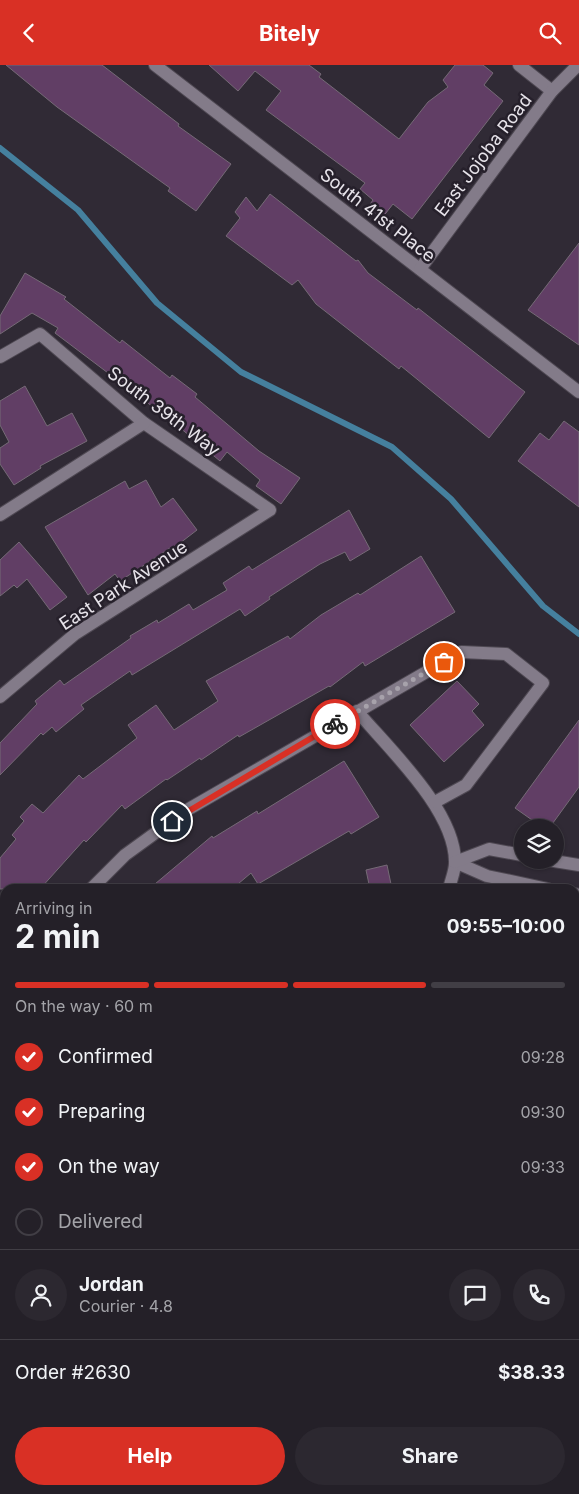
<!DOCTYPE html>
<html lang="en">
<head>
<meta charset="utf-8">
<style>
	:root { --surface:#242028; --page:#2c2830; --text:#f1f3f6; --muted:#a3a3a8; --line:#413e45; --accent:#d93025 }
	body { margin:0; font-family:Inter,sans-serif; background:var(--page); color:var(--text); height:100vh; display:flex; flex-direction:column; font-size:19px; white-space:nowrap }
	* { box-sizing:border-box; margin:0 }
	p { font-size:16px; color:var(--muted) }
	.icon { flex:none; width:28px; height:28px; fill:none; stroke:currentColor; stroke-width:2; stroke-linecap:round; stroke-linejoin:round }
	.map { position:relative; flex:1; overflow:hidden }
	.sheet { position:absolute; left:0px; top:819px; width:580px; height:611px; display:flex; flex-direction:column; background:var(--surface); border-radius:15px 15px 0 0; box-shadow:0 1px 4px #0004,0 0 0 1px var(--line) }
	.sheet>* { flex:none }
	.buttons { position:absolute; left:514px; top:754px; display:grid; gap:10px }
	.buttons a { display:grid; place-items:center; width:50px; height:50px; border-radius:50%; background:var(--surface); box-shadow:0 1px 4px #0004,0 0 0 1px var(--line); font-size:25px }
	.pin { position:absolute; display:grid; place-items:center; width:42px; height:42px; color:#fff; margin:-21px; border:2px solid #fff; border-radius:50%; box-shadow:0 1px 5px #0007 }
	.courier { position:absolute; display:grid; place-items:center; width:50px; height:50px; margin:-25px; border:4px solid #d93025; border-radius:50%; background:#fff; color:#222; box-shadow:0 1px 6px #0007 }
	.head em { font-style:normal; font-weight:700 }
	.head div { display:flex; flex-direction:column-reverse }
	.head { display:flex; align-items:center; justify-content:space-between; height:85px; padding:0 15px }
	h1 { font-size:32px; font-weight:700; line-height:38px }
	.bar { display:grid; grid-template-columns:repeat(4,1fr); gap:8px 5px; align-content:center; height:60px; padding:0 15px }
	.bar i { height:6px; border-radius:4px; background:var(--line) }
	.bar .active { background:var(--accent) }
	.bar p { grid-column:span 4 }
	.line { display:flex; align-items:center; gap:12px; padding:0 15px; border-top:1px solid var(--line) }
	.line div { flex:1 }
	.round { display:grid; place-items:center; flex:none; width:52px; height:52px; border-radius:26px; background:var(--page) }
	ol { padding:0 15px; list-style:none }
	li { display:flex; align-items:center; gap:15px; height:55px }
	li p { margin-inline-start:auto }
	li .icon { padding:5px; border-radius:50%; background:var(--accent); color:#fff; stroke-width:4 }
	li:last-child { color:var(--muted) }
	li i { width:28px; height:28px; border:2px solid var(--line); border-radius:50% }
	.cta { display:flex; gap:10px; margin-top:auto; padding:10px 15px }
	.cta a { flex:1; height:58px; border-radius:30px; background:var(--accent); color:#fff; font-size:20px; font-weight:700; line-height:58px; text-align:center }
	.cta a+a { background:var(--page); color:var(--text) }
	header { display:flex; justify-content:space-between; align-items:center; height:65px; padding:0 15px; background:var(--accent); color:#fff; font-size:22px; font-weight:700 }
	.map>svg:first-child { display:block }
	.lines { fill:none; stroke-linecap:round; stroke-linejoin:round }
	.stream { stroke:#45809e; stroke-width:6 }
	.building { fill:#613e65; stroke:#756a76 }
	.minor-casing { stroke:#4e4852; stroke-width:14 }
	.minor { stroke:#837b89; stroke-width:12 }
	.done { stroke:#a7a2ab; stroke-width:5; stroke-dasharray:0 9 }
	.route { stroke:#d93025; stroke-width:6 }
	.labels { text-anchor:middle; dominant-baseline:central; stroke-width:5; stroke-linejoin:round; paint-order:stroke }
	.street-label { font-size:18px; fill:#e7e3ea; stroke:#26202b }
</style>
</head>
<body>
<header><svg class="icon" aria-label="back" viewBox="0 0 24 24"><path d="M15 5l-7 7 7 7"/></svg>Bitely<svg class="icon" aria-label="search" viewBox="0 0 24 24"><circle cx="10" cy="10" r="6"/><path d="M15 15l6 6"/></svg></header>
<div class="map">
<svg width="579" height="1429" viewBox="0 0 579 1429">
	<rect width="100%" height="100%" fill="#302a35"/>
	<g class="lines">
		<!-- stream -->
		<path class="stream" d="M0,83l78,62 79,93 84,69 151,75 59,52 92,107 36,28"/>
	</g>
	<!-- building -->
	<g class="building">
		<path d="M6,0h96l77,59 -1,2 53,38 -35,47 -28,-20 2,-3 -113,-81z"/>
		<path d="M209,0h100l12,9 -2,3 80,62 29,-37 20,-15 -5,-7 12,-15h28l10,8 -9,12 19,16 -91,118 -19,-15 -11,14 -14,-11 5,-7 -13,-11 5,-6 -99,-73 15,-19 -26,-20 -17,20z"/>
		<path d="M270,129l86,67 2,-1 10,13 49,37 1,-2 107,84 -36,46 -88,-72 -2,3 -83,-65 -18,-24 -6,5 -66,-49 14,-18 -5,-6 11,-15 11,14z"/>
		<path d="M579,178v102l-51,-35z"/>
		<path d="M25,208l41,24 -2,2 56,44 2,-3 48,38 2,-3 25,19 -2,3 64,54 41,27 -19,26 -25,-18 4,-6 -33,-28 -7,9 -47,-39 -118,-89 3,-5 -26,-15 -32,21v-18z"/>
		<path d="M25,321l22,40 25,-13 15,28 -47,25 1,2 -27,17 -14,-21v-16l9,-6 -9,-17v-24z"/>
		<path d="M564,356l15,11v75l-61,-46 22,-28 9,7z"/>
		<path d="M146,415l15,27 12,-9 24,32 -26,20 -1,-2 -50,33 -5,-7 -27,21 -43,-68 80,-46 4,8z"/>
		<path d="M349,445l21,39 -20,12 -5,-9 -25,12 -51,33 1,2 -25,17 -5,-7 -108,66 -2,-4 -49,34 3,4 -28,23 -4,-5 -9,8 -2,-2 -41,42v-32l37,-39 -2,-3 25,-21 4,5 67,-47 -1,-2 27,-16 1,3 31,-19 4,6 34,-20 -4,-7 26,-17 3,4z"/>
		<path d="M19,477l48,55 -17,13 -23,-31 -10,9 -3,-3 -14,11v-36z"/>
		<path d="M421,491l34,56 -90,54 -2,-4 -33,25 -1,-1 -90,51 -1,-2 -37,25 -1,-2 -33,22 -1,-1 -41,30 -3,-4 -36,37 -2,-2 -44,49h-40v-31l16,-19 -4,-4 12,-14 -4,-4 12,-13 11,9 36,-38 4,4 54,-41 -9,-13 28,-20 18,25 44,-29 -12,-20 82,-45 2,3 31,-24 37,-22 2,2z"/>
		<path d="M457,616l22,23 -7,7 12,14 -40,37 -34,-37z"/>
		<path d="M579,655v67l-29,40h-8l-27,-19z"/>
		<path d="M344,696l35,56 -28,17 -2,-3 -91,53 -7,-11 -19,16h-83l63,-53 1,2 44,-27 1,3z"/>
		<path d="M387,800l5,24h-22l-4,-19z"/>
	</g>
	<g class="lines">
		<!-- minor casing -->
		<g class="minor-casing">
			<g id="minor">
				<path d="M155,0l424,327"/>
				<path d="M519,0l33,26"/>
				<path d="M420,204l132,-178 26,-26"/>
				<path d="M0,292l40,-23 104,89 126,87 -195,124 -75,63"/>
				<path d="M0,450l144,-92"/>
				<path d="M357,646c32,38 99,100 98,152 0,8 -4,17 -6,26"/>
				<path d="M548,795l31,5"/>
				<path d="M455,797l32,14 61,13"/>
				<path d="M455,797l34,-13 33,6"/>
				<path d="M91,824l34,-34 62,-45 274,-158 45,2 37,29 -77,102 -31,17"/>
				<path d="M575,829l4,1"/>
				<path d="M0,937l5,-8"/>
				<path d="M575,1270l4,2"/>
				<path d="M388,1425v4"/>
			</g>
		</g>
		<!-- minor -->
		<use href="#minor" class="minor"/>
	</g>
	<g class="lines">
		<!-- done -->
		<path class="done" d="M335,659l109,-62"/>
		<!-- route -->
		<path class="route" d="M172,756l163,-97"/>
	</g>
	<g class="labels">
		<!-- street labels -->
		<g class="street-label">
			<text transform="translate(483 90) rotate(-53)">East Jojoba Road</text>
			<text transform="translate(378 150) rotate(38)">South 41st Place</text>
			<text transform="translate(164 346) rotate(37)">South 39th Way</text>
			<text transform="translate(123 520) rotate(-33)">East Park Avenue</text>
		</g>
	</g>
</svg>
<div class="buttons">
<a><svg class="icon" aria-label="layers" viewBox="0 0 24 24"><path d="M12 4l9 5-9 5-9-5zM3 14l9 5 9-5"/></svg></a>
</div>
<div class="pin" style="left:444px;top:597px;background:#ea580c"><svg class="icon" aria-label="bag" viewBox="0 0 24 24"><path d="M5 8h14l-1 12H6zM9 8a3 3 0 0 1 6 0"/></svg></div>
<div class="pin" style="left:172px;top:756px;background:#1f2937"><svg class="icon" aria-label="home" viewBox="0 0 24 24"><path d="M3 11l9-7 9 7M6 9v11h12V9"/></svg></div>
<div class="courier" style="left:335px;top:659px"><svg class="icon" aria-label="bike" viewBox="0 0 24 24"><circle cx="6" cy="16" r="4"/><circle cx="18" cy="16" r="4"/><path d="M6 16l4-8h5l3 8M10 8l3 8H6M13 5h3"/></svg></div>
<section class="sheet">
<div class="head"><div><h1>2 min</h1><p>Arriving in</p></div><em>09:55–10:00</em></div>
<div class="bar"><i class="active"></i><i class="active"></i><i class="active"></i><i></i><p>On the way · 60 m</p></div>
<ol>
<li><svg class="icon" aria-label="check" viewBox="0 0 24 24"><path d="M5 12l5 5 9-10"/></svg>Confirmed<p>09:28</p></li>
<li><svg class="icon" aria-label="check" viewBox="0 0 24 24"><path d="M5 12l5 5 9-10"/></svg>Preparing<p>09:30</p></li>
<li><svg class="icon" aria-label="check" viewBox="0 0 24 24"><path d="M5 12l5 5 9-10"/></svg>On the way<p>09:33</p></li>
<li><i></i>Delivered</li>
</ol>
<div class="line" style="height:90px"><a class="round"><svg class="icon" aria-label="person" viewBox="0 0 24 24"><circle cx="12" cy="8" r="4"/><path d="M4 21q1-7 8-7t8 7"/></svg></a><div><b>Jordan</b><p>Courier · 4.8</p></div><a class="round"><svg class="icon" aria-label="chat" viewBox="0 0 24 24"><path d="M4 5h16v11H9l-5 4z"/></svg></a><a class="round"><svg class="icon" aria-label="phone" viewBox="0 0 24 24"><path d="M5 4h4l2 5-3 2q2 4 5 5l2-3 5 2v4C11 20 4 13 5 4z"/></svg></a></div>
<div class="line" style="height:65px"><div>Order #2630</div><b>$38.33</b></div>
<div class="cta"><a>Help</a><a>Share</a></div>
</section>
</div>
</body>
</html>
